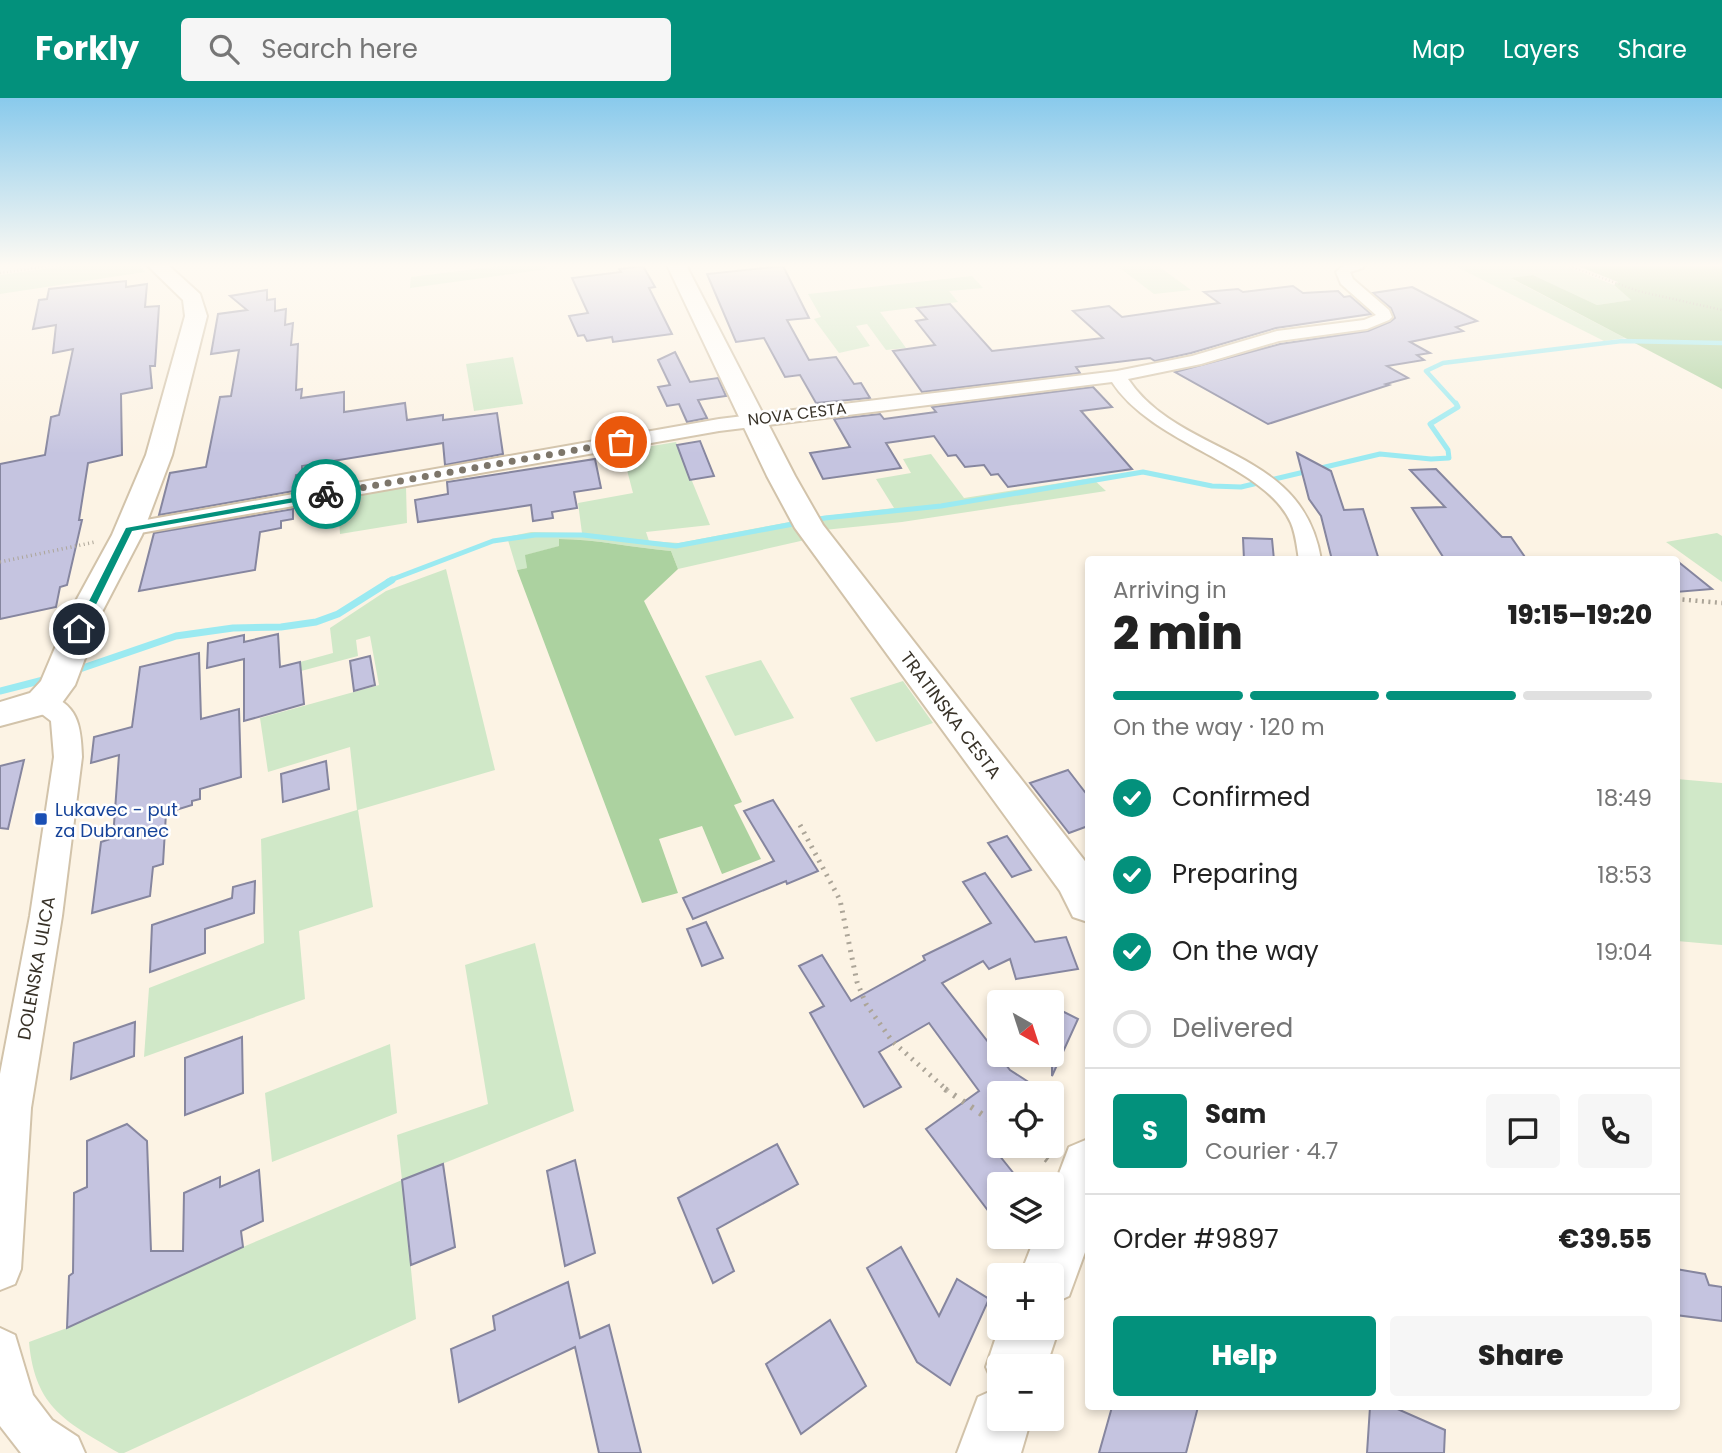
<!DOCTYPE html>
<html lang="en">
<head>
<meta charset="utf-8">
<style>
	:root { --surface:#fff; --page:#f6f6f6; --text:#222; --muted:#767676; --line:#e0e0e0; --accent:#03917c }
	body { margin:0; font-family:Poppins,sans-serif; background:var(--page); color:var(--text); height:100vh; display:flex; flex-direction:column; font-size:26px; white-space:nowrap }
	* { box-sizing:border-box; margin:0 }
	p { font-size:23px; color:var(--muted) }
	.icon { flex:none; width:38px; height:38px; fill:none; stroke:currentColor; stroke-width:2; stroke-linecap:round; stroke-linejoin:round }
	.map { position:relative; flex:1; overflow:hidden }
	.panel { position:absolute; left:1085px; top:458px; width:595px; height:854px; display:flex; flex-direction:column; background:var(--surface); border-radius:7px; box-shadow:0 4px 10px #0003 }
	.panel>* { flex:none }
	.needle { width:46px; rotate:141deg }
	.controls { position:absolute; left:987px; top:892px; display:grid; gap:14px }
	.controls a { display:grid; place-items:center; width:77px; height:77px; border-radius:7px; background:var(--surface); box-shadow:0 4px 10px #0003; font-size:35px }
	.pin { position:absolute; display:grid; place-items:center; width:60px; height:60px; color:#fff; margin:-30px; border:4px solid #fff; border-radius:50%; box-shadow:0 2px 7px #0007 }
	.courier { position:absolute; display:grid; place-items:center; width:70px; height:70px; margin:-35px; border:5px solid #03917c; border-radius:50%; background:#fff; color:#222; box-shadow:0 2px 9px #0007 }
	.summary em { font-style:normal; font-weight:800 }
	.summary div { display:flex; flex-direction:column-reverse }
	.summary { display:flex; align-items:center; justify-content:space-between; height:119px; padding:0 28px }
	h1 { font-size:46px; font-weight:800; line-height:52px }
	.bar { display:grid; grid-template-columns:repeat(4,1fr); gap:10px 7px; align-content:center; height:84px; padding:0 28px }
	.bar i { height:9px; border-radius:5px; background:var(--line) }
	.bar .current { background:var(--accent) }
	.bar p { grid-column:span 4 }
	.line { display:flex; align-items:center; gap:18px; padding:0 28px; border-top:2px solid var(--line) }
	.line div { flex:1 }
	.round { display:grid; place-items:center; flex:none; width:74px; height:74px; border-radius:7px; background:var(--page) }
	ol { padding:0 28px; list-style:none }
	li { display:flex; align-items:center; gap:21px; height:77px }
	li p { margin-inline-start:auto }
	li .icon { padding:7px; border-radius:50%; background:var(--accent); color:#fff; stroke-width:4 }
	li:last-child { color:var(--muted) }
	li i { width:38px; height:38px; border:4px solid var(--line); border-radius:50% }
	.primary-button { display:flex; gap:14px; margin-top:auto; padding:14px 28px }
	.primary-button a { flex:1; height:80px; border-radius:7px; background:var(--accent); color:#fff; font-size:28px; font-weight:800; line-height:80px; text-align:center }
	.primary-button a+a { background:var(--page); color:var(--text) }
	header { display:flex; align-items:center; gap:42px; box-sizing:border-box; height:98px; padding:0 35px; background:var(--accent); color:#fff }
	header strong { font-size:33px }
	nav { display:flex; gap:38px; margin-inline-start:auto; font-size:24px }
	.search { width:490px; height:63px; background:var(--page); display:flex; align-items:center; gap:18px; box-sizing:border-box; padding:0 24px; border-radius:7px; color:var(--muted); font-size:26px }
	.map>svg:first-child { display:block }
	.green { fill:#d0e8c8 }
	.forest { fill:#acd2a0 }
	.lines { fill:none; stroke-linecap:round; stroke-linejoin:round }
	.stream-far2 { stroke:#9beaf1; stroke-width:4.5 }
	.stream-far1 { stroke:#9beaf1; stroke-width:5 }
	.stream { stroke:#9beaf1; stroke-width:7 }
	.building { fill:#c5c4e0; stroke:#86869f; stroke-width:2 }
	.street-casing { stroke:#d2c3aa; stroke-width:4 }
	.secondary-casing { stroke:#d2c3aa; stroke-width:4 }
	.path-far4 { stroke:#aca598; stroke-width:2.5; stroke-dasharray:1 2.5; stroke-linecap:butt }
	.path-far3 { stroke:#aca598; stroke-width:3.5; stroke-dasharray:1 3.5; stroke-linecap:butt }
	.path-far2 { stroke:#aca598; stroke-width:4.5; stroke-dasharray:2 4.5; stroke-linecap:butt }
	.path-far1 { stroke:#aca598; stroke-width:5; stroke-dasharray:2 6; stroke-linecap:butt }
	.path { stroke:#aca598; stroke-width:6; stroke-dasharray:2.5 8; stroke-linecap:butt }
	.street { fill:#fff; fill-rule:evenodd }
	.secondary { fill:#fff; fill-rule:evenodd }
	.route { fill:#03917c }
	.done { stroke:#7d766a; stroke-width:7; stroke-dasharray:0 12.6 }
	.transit-dot { fill:#1a4fb4; stroke:#fff; stroke-width:2.5 }
	.labels { text-anchor:middle; dominant-baseline:central; stroke-width:5; stroke-linejoin:round; paint-order:stroke }
	.far-street-label { font-size:16px; fill:#383228; stroke:#fff }
	.street-label { font-size:18px; fill:#383228; stroke:#fff }
	.transit-label { font-size:18px; fill:#164399; stroke:#fff; text-anchor:start }
</style>
</head>
<body>
<header>
<strong>Forkly</strong>
<div class="search"><svg class="icon" aria-label="search" viewBox="0 0 24 24"><circle cx="10" cy="10" r="6"/><path d="M15 15l6 6"/></svg>Search here</div>
<nav><a>Map</a><a>Layers</a><a>Share</a></nav>
</header>
<div class="map">
<svg width="1722" height="1355" viewBox="0 0 1722 1355">
	<rect width="100%" height="100%" fill="#fcf3e4"/>
	<!-- green -->
	<g class="green">
		<path d="M73,167h66l6,7 -145,22v-19z"/>
		<path d="M508,167h39l1,4 -138,19 1,-11z"/>
		<path d="M1116,167h41l34,25 -37,4z"/>
		<path d="M1453,167h109l52,20 17,15 -34,5 -64,-30 -21,4 113,59 -21,3z"/>
		<path d="M972,178l11,12 -34,3 9,11 -78,10 26,36 -20,2 -19,-26 -11,2 14,20 -31,7 -25,-34 7,-2 -13,-23z"/>
		<path d="M513,259l10,47 -49,7 -8,-47z"/>
		<path d="M676,344l34,83 -64,7 3,9 30,2 137,-26 78,-9 -18,-29 35,-6 -8,-14 28,-5 33,44 128,-20 14,13 -204,31 -78,8 3,5 -149,34 -7,-18c-38,-3 -73,-12 -111,-12v7l-34,9 1,13 -10,2 -10,-33 24,-5 51,1 -4,-30 55,-10 -11,-42z"/>
		<path d="M406,389l1,36 -67,11 -1,-17 12,-2v-18z"/>
		<path d="M1717,435l5,3v46l-56,-40z"/>
		<path d="M446,471l49,201 -137,40 15,97 -74,24 6,68 -161,58 5,-69 115,-45 -3,-104 96,-29 -7,-63 -82,25 -8,-54 119,-33 -9,-49 -14,4 2,16 -57,15 -1,-9 33,-9 -3,-25 56,-37z"/>
		<path d="M761,562l33,58 -59,18 -30,-60z"/>
		<path d="M903,583l30,42 -57,19 -26,-44z"/>
		<path d="M1677,681l45,4v162l-45,-4z"/>
		<path d="M535,845l39,168 -172,69 14,139 -292,134h-5c-52,-31 -84,-44 -90,-111l38,-14 176,-81 159,-67 -5,-45 91,-31 -23,-139z"/>
		<path d="M390,946l7,69 -125,49 -7,-69z"/>
	</g>
	<!-- forest -->
	<g class="forest">
		<path d="M1575,167h147v124l-211,-111 22,-3 64,30 34,-5 -17,-15 4,-3z"/>
		<path d="M559,441c39,0 74,9 112,12l7,18 -34,32 98,201 -8,3 27,54 -39,15 -20,-48 -43,13 19,54 -36,10 -125,-333 10,-2 -2,-13 34,-9z"/>
	</g>
	<g class="lines">
		<!-- stream-far2 -->
		<path class="stream-far2" d="M1457,307l-31,-34 17,-8 179,-22 100,2"/>
		<!-- stream-far1 -->
		<path class="stream-far1" d="M388,483l105,-40 42,-6h48l93,11 149,-28 116,-12 202,-34 69,14 29,1 139,-33 51,5 18,-1 -1,-8 -18,-26 28,-17 -2,-4"/>
		<!-- stream -->
		<g class="stream">
			<path d="M71,574l105,-36 57,-8 48,-1 35,-5 22,-8 54,-34"/>
			<path d="M0,593l51,-13"/>
		</g>
	</g>
	<!-- building -->
	<g class="building">
		<path d="M643,168l12,21 -6,1 23,46 -59,8 -1,-5 -25,4 -3,-6 -6,1 -9,-20 19,-3 -16,-35 49,-6 -2,-3z"/>
		<path d="M783,168l26,52 -22,2 22,40 27,-3 18,27 7,-1 9,15 -54,5 -16,-28 -15,2 -21,-39 -28,4 -29,-68z"/>
		<path d="M126,183v6l21,-3 -2,23 14,-1 -4,60h-5l2,22 -31,6 1,61 -34,8 -9,57h3l-15,65 -7,2 -4,20 -56,12v-155l45,-9 6,-38 8,-2 14,-66 -20,4 3,-28 -23,4 6,-29 8,-1 2,-10z"/>
		<path d="M1293,188l10,7 35,-2 6,6 6,-1 21,18 -95,14 -85,25 -36,8 -5,-3 -74,9 4,6 -158,19 -29,-41 42,-6 -19,-24 11,-2 -10,-11 33,-4 42,47 111,-13 -30,-27 36,-5 13,11 97,-14 -15,-11 34,-3 5,3z"/>
		<path d="M1412,189l65,34 -21,6 7,4 -53,11 20,11 -13,2 7,5 -37,6 21,12 -22,6 3,1 -121,39 -93,-52 105,-28 88,-13 22,-9 5,-4 -4,-10 -18,-15z"/>
		<path d="M267,192v10l8,-1v12l11,-2 -1,16 8,-2 -2,22 7,-1 -2,46 6,-1 -1,9 43,-6v20l61,-9 2,17 36,-5v5l54,-7 6,41 -58,11 -2,-22 -141,23v8l-6,1 -2,16 -135,24 11,-42 36,-6 14,-70 11,-1 8,-46 -28,4 7,-40 29,-4 -17,-14z"/>
		<path d="M675,254l15,30 28,-4 8,18 -28,4 9,18 -20,4 -8,-18 -12,2 -9,-19 12,-2 -12,-25z"/>
		<path d="M1093,289l19,20 -31,4 51,58 -124,18 -10,-13 -7,1 -7,-10 -19,2 -9,-12 -8,1 -14,-20 -48,7 15,25 -78,11 -13,-26 40,-6 -16,-28 46,-5 4,5 52,-7 -4,-5z"/>
		<path d="M700,343l14,35 -24,4 -13,-35z"/>
		<path d="M1297,355l34,18 13,39 19,-1 16,51h-47l-11,-44 -12,-17z"/>
		<path d="M595,361l6,29 -27,4 3,16 -25,4 1,6 -20,3 -2,-16 -113,17 -3,-22 33,-6 -1,-12z"/>
		<path d="M1436,371l66,68h9l16,23h-82l-33,-52 33,-1 -35,-37z"/>
		<path d="M293,411v10l-12,2v7l-21,4 -5,38 -116,21 15,-58z"/>
		<path d="M1243,440l29,1 2,21h-30z"/>
		<path d="M1676,462l36,29 -36,3z"/>
		<path d="M278,536l2,33 20,-5 4,42 -60,17v-62l-37,9 1,-25 36,-8v7z"/>
		<path d="M199,555l2,66 38,-10 2,68 -41,12v10l-8,2v4l-26,8 -3,51 -10,3 -3,29 -58,17 9,-71 12,-4 6,-83 -28,8 3,-26 38,-10 8,-60z"/>
		<path d="M370,558l5,29 -21,6 -4,-30z"/>
		<path d="M24,662l-16,69 -8,-1v-62z"/>
		<path d="M326,663l3,28 -46,13 -2,-28z"/>
		<path d="M1068,672l20,26v30l-19,7 -39,-50z"/>
		<path d="M773,702l45,71 -31,13 -1,-3 -93,38 -10,-21 91,-37 -30,-50z"/>
		<path d="M1007,738l24,34 -19,7 -24,-34z"/>
		<path d="M985,775l50,69 31,-5 12,32 -62,10 -6,-20 -21,10 -6,-8 -41,22 68,87 37,24h-48v61l24,30h-24v40l-73,-96 53,-38 -50,-68 -50,29 22,35 -37,20 -54,-94 14,-7 -25,-40 23,-11 29,46 74,-41 -2,-4 68,-33 -28,-41z"/>
		<path d="M255,783l-1,32 -49,16v24l-55,19 2,-47 80,-27 1,-11z"/>
		<path d="M706,824l17,36 -21,8 -15,-37z"/>
		<path d="M1052,908l26,13 -26,57z"/>
		<path d="M135,924l-1,34 -63,23 3,-36z"/>
		<path d="M242,939l1,56 -58,22v-57z"/>
		<path d="M127,1026l20,17 4,110h32l1,-58 36,-16v10l39,-17 4,51 -22,10 2,16 -176,81 2,-52 4,-3 1,-80 13,-6v-46z"/>
		<path d="M777,1046l21,40 -81,45 17,42 -21,12 -35,-85z"/>
		<path d="M575,1062l20,93 -30,13 -18,-95z"/>
		<path d="M443,1066l12,83 -44,18 -9,-85z"/>
		<path d="M901,1149l38,69 18,-37 32,20 -39,86 -33,-23 -50,-94z"/>
		<path d="M1676,1171l29,5 4,11 13,2v34l-46,-6z"/>
		<path d="M568,1184l12,56 29,-13 32,128h-42l-24,-106 -116,55 -8,-53 44,-19 -2,-14z"/>
		<path d="M830,1222l36,66 -65,48 -35,-70z"/>
		<path d="M1112,1309h86l-12,46h-87z"/>
		<path d="M1370,1309h23l52,23 -1,23h-77z"/>
	</g>
	<g class="lines">
		<!-- street casing -->
		<g class="street-casing">
			<g id="street">
				<path d="M1344,167h21l-2,3 -13,4 3,7 36,31 3,7 -3,3 -22,9 -88,12 -78,23 -73,15c53,79 175,67 193,181h-22c-2,-12 -3,-25 -8,-37 -27,-60 -137,-77 -179,-141l-393,49 -590,104 -8,-1 -3,-5 3,-5 8,-1 590,-104 398,-48 75,-15 85,-25 87,-11 12,-5 -35,-31 -5,-12z"/>
				<path d="M43,595c35,10 38,32 39,64l-20,159 -31,192 -10,161 -6,15 -15,6v-216l30,-158 24,-159 -3,-36 -17,-13 -4,-6 4,-6z"/>
				<path d="M0,1230l15,7 18,60 19,25 26,17 7,16h-64l-21,-27z"/>
			</g>
		</g>
		<!-- secondary casing -->
		<g class="secondary-casing">
			<g id="secondary">
				<path d="M147,167h21l32,29 7,22 -35,139 -30,80 -39,75 -28,75 -19,26 -56,15v-24l30,-9 11,-12 30,-71 41,-75 34,-80 39,-139 -2,-16z"/>
				<path d="M667,167h19l109,211 28,49 265,340v57l-15,-5 -13,-26 -265,-363 -28,-52z"/>
				<path d="M1088,1041v105l-19,52 -17,8v-28h-32l15,-39h17v-45l17,-45z"/>
				<path d="M1052,1213l7,17 -13,39h-47v52h32l-10,34h-64l21,-56 18,-8 -10,-22 13,-39h53z"/>
			</g>
		</g>
		<!-- path-far4 -->
		<g class="path-far4">
			<path d="M1566,167l72,26 84,19"/>
			<path d="M0,175l57,-8"/>
		</g>
		<!-- path-far3 -->
		<path class="path-far3" d="M0,464l95,-20"/>
		<!-- path-far2 -->
		<path class="path-far2" d="M1676,501l46,4"/>
		<!-- path-far1 -->
		<path class="path-far1" d="M800,727l40,75 17,82 9,22 26,37 56,50"/>
		<!-- path -->
		<g class="path">
			<path d="M945,991l54,37"/>
			<path d="M1029,1048l22,17"/>
		</g>
		<!-- street -->
		<use href="#street" class="street"/>
		<!-- secondary -->
		<use href="#secondary" class="secondary"/>
	</g>
	<!-- sky -->
	<linearGradient id="sky" x2="0" y2="1"><stop stop-color="#89caec"/><stop offset="0.47" stop-color="#fefaf3"/><stop offset="1" stop-color="#fefaf3" stop-opacity="0"/></linearGradient>
	<rect width="1722" height="356" fill="url(#sky)"/>
	<!-- route -->
	<path class="route" d="M326,394l3,4 -197,35 -48,98 -5,3 -4,-3 51,-101z"/>
	<g class="lines">
		<!-- done -->
		<path class="done" d="M326,396l295,-52"/>
	</g>
	<!-- markers -->
	<rect class="transit-dot" x="34" y="714" width="14" height="14" rx="3.5"/>
	<g class="labels">
		<!-- far-street labels -->
		<g class="far-street-label">
			<text transform="translate(797 316) rotate(-7)">NOVA CESTA</text>
		</g>
		<!-- street labels -->
		<g class="street-label">
			<text transform="translate(951 617) rotate(53)">TRATINSKA CESTA</text>
			<text transform="translate(36 870) rotate(-80)">DOLENSKA ULICA</text>
		</g>
		<!-- transit labels -->
		<g class="transit-label">
			<text x="55" y="711">Lukavec - put<tspan x="55" dy="21">za Dubranec</tspan></text>
		</g>
	</g>
</svg>
<div class="controls">
<a><svg class="needle" viewBox="-14 -14 28 28"><path d="M0-13l5 13h-10z" fill="#e53935"/><path d="M0 13l5-13h-10z" fill="#767676"/></svg></a>
<a><svg class="icon" aria-label="locate" viewBox="0 0 24 24"><circle cx="12" cy="12" r="6"/><path d="M12 2v4M12 18v4M2 12h4M18 12h4"/></svg></a>
<a><svg class="icon" aria-label="layers" viewBox="0 0 24 24"><path d="M12 4l9 5-9 5-9-5zM3 14l9 5 9-5"/></svg></a>
<a>+</a>
<a>−</a>
</div>
<div class="pin" style="left:621px;top:344px;background:#ea580c"><svg class="icon" aria-label="bag" viewBox="0 0 24 24"><path d="M5 8h14l-1 12H6zM9 8a3 3 0 0 1 6 0"/></svg></div>
<div class="pin" style="left:79px;top:531px;background:#1f2937"><svg class="icon" aria-label="home" viewBox="0 0 24 24"><path d="M3 11l9-7 9 7M6 9v11h12V9"/></svg></div>
<div class="courier" style="left:326px;top:396px"><svg class="icon" aria-label="bike" viewBox="0 0 24 24"><circle cx="6" cy="16" r="4"/><circle cx="18" cy="16" r="4"/><path d="M6 16l4-8h5l3 8M10 8l3 8H6M13 5h3"/></svg></div>
<section class="panel">
<div class="summary"><div><h1>2 min</h1><p>Arriving in</p></div><em>19:15–19:20</em></div>
<div class="bar"><i class="current"></i><i class="current"></i><i class="current"></i><i></i><p>On the way · 120 m</p></div>
<ol>
<li><svg class="icon" aria-label="check" viewBox="0 0 24 24"><path d="M5 12l5 5 9-10"/></svg>Confirmed<p>18:49</p></li>
<li><svg class="icon" aria-label="check" viewBox="0 0 24 24"><path d="M5 12l5 5 9-10"/></svg>Preparing<p>18:53</p></li>
<li><svg class="icon" aria-label="check" viewBox="0 0 24 24"><path d="M5 12l5 5 9-10"/></svg>On the way<p>19:04</p></li>
<li><i></i>Delivered</li>
</ol>
<div class="line" style="height:126px"><b class="round" style="background:var(--accent);color:#fff">S</b><div><b>Sam</b><p>Courier · 4.7</p></div><a class="round"><svg class="icon" aria-label="chat" viewBox="0 0 24 24"><path d="M4 5h16v11H9l-5 4z"/></svg></a><a class="round"><svg class="icon" aria-label="phone" viewBox="0 0 24 24"><path d="M5 4h4l2 5-3 2q2 4 5 5l2-3 5 2v4C11 20 4 13 5 4z"/></svg></a></div>
<div class="line" style="height:91px"><div>Order #9897</div><b>€39.55</b></div>
<div class="primary-button"><a>Help</a><a>Share</a></div>
</section>
</div>
</body>
</html>
